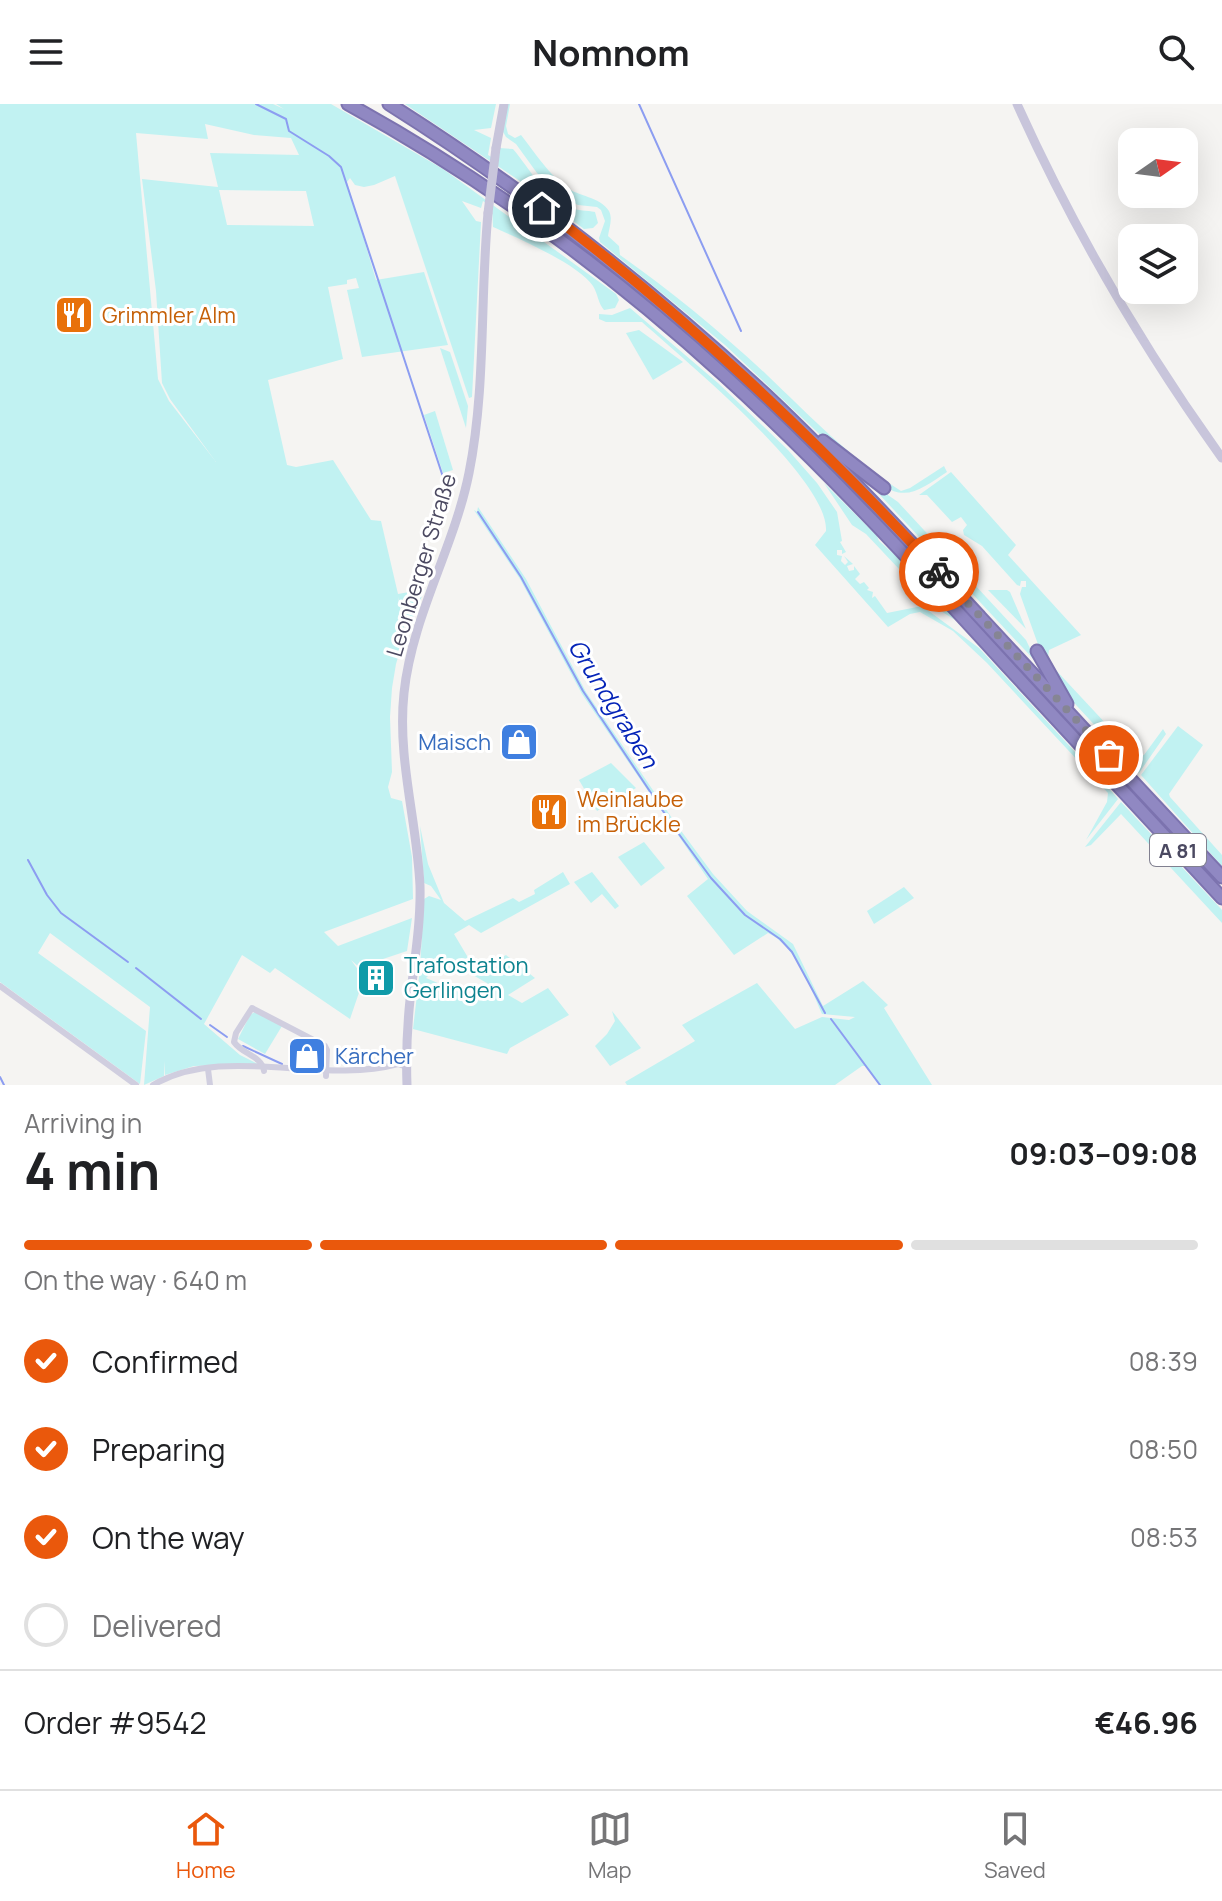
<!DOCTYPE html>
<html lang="en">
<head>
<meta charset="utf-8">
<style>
	:root { --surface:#fff; --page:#f2f2f2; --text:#202124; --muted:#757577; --line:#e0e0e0; --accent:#ea580c }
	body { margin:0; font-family:Manrope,sans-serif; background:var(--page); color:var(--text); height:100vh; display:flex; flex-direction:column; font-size:30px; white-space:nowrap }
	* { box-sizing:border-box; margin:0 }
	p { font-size:26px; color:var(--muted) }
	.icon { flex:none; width:44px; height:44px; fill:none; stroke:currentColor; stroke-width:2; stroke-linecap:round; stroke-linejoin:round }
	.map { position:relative; height:981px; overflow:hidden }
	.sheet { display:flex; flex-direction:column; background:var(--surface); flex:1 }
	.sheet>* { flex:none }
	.needle { width:52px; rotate:76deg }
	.fabs { position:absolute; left:1118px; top:24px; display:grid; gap:16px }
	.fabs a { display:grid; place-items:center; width:80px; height:80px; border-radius:16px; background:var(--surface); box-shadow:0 8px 32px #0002; font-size:40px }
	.pin { position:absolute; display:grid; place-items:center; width:68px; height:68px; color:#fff; margin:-34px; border:4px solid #fff; border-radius:50%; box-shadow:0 2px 8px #0007 }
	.courier { position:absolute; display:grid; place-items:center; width:80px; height:80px; margin:-40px; border:6px solid #ea580c; border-radius:50%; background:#fff; color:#222; box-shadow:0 2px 10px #0007 }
	.head em { font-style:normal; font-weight:700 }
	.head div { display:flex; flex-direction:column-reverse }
	.head { display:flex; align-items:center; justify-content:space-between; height:136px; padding:0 24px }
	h1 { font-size:52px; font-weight:700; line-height:60px }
	.bar { display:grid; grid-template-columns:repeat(4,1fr); gap:12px 8px; align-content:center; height:96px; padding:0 24px }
	.bar i { height:10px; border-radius:6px; background:var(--line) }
	.bar .selected { background:var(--accent) }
	.bar p { grid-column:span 4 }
	.line { display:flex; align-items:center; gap:20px; padding:0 24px; border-top:2px solid var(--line) }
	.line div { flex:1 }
	ol { padding:0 24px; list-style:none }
	li { display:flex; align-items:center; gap:24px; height:88px }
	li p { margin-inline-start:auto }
	li .icon { padding:8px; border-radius:50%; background:var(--accent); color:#fff; stroke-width:4 }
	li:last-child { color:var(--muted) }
	li i { width:44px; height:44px; border:4px solid var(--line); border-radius:50% }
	header { display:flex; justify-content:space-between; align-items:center; height:104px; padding:0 24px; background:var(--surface); font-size:36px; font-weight:700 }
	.tabs { display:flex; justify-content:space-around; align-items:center; height:112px; border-top:2px solid var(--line); background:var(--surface); font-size:22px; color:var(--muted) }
	.tabs a { display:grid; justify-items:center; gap:4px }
	.tabs .selected { color:var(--accent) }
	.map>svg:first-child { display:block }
	.green { fill:#c1f2f2; fill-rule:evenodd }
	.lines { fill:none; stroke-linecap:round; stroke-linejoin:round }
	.stream { stroke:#8c9df1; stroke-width:2 }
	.highway-casing { stroke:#7c73af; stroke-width:15 }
	.street { stroke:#d0cedf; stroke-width:6 }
	.secondary { stroke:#c8c5db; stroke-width:9 }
	.highway { stroke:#9088c2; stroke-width:11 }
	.secondary-bridge { stroke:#c8c5db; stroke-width:9 }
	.done { stroke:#868594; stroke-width:8; stroke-dasharray:0 14.4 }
	.route { stroke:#ea580c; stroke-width:10 }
	.labels { text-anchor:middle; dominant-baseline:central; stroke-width:6; stroke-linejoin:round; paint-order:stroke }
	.shield { fill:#fff; stroke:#818090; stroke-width:2 }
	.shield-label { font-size:20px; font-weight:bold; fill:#4b4961 }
	.food-label { font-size:22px; fill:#c56008; stroke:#fff; text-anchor:start }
	.street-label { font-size:22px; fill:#4b4961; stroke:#fff }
	.shop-label { font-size:22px; fill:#366cbe; stroke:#fff; text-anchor:end }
	.culture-label { font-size:22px; fill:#0d838f; stroke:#fff; text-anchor:start }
	.water-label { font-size:24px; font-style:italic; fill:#0524b8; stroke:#fff }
</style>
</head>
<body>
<header><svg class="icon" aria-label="menu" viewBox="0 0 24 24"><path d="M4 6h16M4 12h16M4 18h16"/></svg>Nomnom<svg class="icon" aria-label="search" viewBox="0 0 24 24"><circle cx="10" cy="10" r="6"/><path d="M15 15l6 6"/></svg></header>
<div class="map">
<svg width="1222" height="981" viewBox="0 0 1222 981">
	<rect width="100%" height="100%" fill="#f5f4f2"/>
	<!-- green -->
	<g class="green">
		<path d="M0,0h273l11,5 -8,-5h55l112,65 173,125 3,6 -4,8 -11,2c-6,-7 -6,-16 -11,-24 -15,-22 -75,-48 -100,-59l-1,-19 -9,-7 -2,7 -19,-7 14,20 5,1 -9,175 -3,1 -74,-222 -21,9 -10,2 -9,-2 -5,-7 -3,4 29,98 48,-8 24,73 -86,12 -15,-67 12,-2 -3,-10 -9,2v4l-19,3 15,72 -75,21 19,85 9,2 37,-7 38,60 10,1 17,73 27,-5 -17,40 -10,-32 7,37 -9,30 -4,24 -2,29 2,55 -4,15 3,11 11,3 10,56 1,42 -89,33 14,14 74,-28 -5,33 -48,16 -8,-7 13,18 -14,41 -75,-51 -5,5 -28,-18 -38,69 36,31 18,9 -64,2 -29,9v-14l-1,15 -20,9 6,-78 -100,-74 -12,20 108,78 -6,53 -140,-102zM205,20l49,11 37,3 8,17 -89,-2 8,34 -76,-8 14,112 6,92 8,16 46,63 -47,-61 -11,-22 -22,-246 72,6zM219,86l87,1 8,35 -87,-1z"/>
		<path d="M405,0h91l-5,24 -17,2 17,8 -3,17 10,6 1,-13 14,1c17,20 31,48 57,59 8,3 17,2 25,4l3,11 -5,5 -9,1 -67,-50z"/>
		<path d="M507,0h3l-4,22 2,8 7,4 6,-3c14,18 27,38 45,52 13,10 33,9 43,24 4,8 0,17 -1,25l11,10 1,9c51,36 101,77 147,120 43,41 83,83 134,116l9,-3 34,-22 3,6c-19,12 -34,26 -54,19l-59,-43 -109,-103 -125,-103 -1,-4 6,-17 -4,-11 -4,-3 -19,-2 -11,-5 -30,-27 -21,-29 -10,-7 -4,-7z"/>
		<path d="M632,182c180,146 333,323 490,493l-1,2 -299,-321 -84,-81z"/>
		<path d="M630,204l88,75 70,67 29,33 20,29 5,29 -2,1 6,10 -4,2v-4h-5v5l5,1 -1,5 4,4 3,-3 -4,-6 9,8 -6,2 2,5 5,-1v-4l6,8 -5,5 5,5 4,-2 5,6 -2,2 6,2 -1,6 3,-2 12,17 35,-7 57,42 133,144 6,7 -32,41 21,-38 1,-9 -121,-130 -34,-32 -33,-19 -10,2 -22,13 -73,-82 11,-14c3,-53 -143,-172 -184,-209h-36l-7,-3v-5l13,1z"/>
		<path d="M639,226l44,32 -30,18 -27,-47z"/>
		<path d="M440,244l10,4 18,54 -2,22z"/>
		<path d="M435,307l18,59 -10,3 -19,-58z"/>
		<path d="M951,368l65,73 -8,10 73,80 -32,15 -1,7 5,10 84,90 7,-2 19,-26 3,5 -27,39 -75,-81 -24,-42 -20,-56 2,-7h4v-6h-5l-1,5 -3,-1 -35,-39 -18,-11 -1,-5 4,-5 -6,-8 -9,5 -25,-27h-8z"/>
		<path d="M865,375l33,23 128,138 11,23z"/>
		<path d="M824,379l53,53 2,5 18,16 58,63 -36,-23 -20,-28 -33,-35 -14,-9z"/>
		<path d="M478,403l48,72 60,113 90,132 37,50 34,37 46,33 30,62 40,-25 25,24 -4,3 48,77h-53l-13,-19h-4l-27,19h-208l-2,-3 70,-41 -13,-16 75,-42 38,46 27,-12 27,3 6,-3 -33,-3c-12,-27 -26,-68 -54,-81l-34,22 -47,-59 21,-17 -126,-185 -62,-115 -46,-69 3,2z"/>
		<path d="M988,486h19l3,2 16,37z"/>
		<path d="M1178,622l25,19 -34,49 1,3 52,58v11l-81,-91z"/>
		<path d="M611,659l25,25 -39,23 -18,-31z"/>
		<path d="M1121,698l101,108v13l-101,-109 -30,31 -6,2z"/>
		<path d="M420,722l8,38 16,39 21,18 48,-23 6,4 16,-8 -1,-4 29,-18 7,12 -89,49 -12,-8 -15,9 22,37 30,-16 29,23 -27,17 14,8 26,-15 21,27 -59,33 -3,6 -94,-25 7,-60 4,-70 5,-3 12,4 -10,-14 -7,-3zM445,855l47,27 -12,15 -54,-23z"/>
		<path d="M644,738l21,26 -24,18 -23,-29z"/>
		<path d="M592,768l27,34 -4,3 -13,-15 -11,9 -17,-21z"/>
		<path d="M904,783l10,11 -40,26 -7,-13z"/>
		<path d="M256,907l26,15 -17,28 -27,-15 12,-24z"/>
		<path d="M612,907l29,37 -31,18 -15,-20 12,-12 8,-13z"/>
	</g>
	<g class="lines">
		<!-- stream -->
		<g class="stream">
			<path d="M256,0l30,15 3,12 40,25 12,11 102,310 8,11"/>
			<path d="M639,0l102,227"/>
			<path d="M478,408l43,65 62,114 90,135 38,52 34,37 35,24 12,13 33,61"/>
			<path d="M28,756l19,35 14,18 67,49"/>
			<path d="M136,864l65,51"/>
			<path d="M831,915l49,66"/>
			<path d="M210,921l17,12"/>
			<path d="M243,942l39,18"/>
			<path d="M315,962l7,-8"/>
			<path d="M0,973l4,8"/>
		</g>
		<!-- highway casing -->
		<g class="highway-casing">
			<g id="highway">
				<path d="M348,0c135,74 263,168 377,272 100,91 192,191 283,291 71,77 143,154 214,231"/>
				<path d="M389,0c135,85 260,183 377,291 75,71 144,146 214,222 80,87 161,174 242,260"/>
				<path d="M823,337l61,47"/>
				<path d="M1037,547l30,53"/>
			</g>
		</g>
		<!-- street -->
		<g class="street">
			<path d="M0,882l136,99"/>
			<path d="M208,965l2,16"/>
			<path d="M264,967c-2,-15 -22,-17 -30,-29l2,-9 16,-25 73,38 2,4 -1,26"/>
			<path d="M153,981c71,-41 167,0 245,-21l9,3"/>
		</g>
		<!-- secondary -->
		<g class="secondary">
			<path d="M1017,0c56,124 126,244 205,354"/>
			<path d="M496,44l8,-44"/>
			<path d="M407,981c-1,-28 0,-56 3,-85 4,-37 11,-76 10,-114 -3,-65 -23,-128 -16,-193 8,-77 50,-145 65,-220 17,-85 11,-174 19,-260"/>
		</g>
		<!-- highway -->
		<use href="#highway" class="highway"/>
		<!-- secondary-bridge -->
		<path class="secondary-bridge" d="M488,109l8,-65"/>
	</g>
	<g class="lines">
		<!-- done -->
		<path class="done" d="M939,468l170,183"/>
		<!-- route -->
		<path class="route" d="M542,104c145,108 274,232 397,364"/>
	</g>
	<!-- icons -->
	<defs>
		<g id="restaurant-square" transform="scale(2)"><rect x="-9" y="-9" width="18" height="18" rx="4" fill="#e8710a" stroke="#fff"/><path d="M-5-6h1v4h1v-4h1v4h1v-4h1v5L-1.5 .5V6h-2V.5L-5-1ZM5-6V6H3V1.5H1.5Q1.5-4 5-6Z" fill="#fff"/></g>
		<g id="shop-square" transform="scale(2)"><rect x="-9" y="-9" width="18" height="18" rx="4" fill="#3f7fe0" stroke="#fff"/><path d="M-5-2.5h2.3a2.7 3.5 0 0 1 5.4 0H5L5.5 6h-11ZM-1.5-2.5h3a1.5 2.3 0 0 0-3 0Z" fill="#fff"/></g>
		<g id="building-square" transform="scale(2)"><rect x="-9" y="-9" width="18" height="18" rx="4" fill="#0f9aa8" stroke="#fff"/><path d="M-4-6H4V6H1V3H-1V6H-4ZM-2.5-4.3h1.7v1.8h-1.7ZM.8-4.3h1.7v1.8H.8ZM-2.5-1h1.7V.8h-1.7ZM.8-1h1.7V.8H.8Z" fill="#fff"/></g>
	</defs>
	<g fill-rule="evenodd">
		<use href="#restaurant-square" x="74" y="211"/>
		<use href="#shop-square" x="519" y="638"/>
		<use href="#restaurant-square" x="549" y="708"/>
		<use href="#building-square" x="376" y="874"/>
		<use href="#shop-square" x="307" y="952"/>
	</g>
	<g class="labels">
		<!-- shield labels -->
		<rect class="shield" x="1150" y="730" width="56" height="32" rx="6"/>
		<g class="shield-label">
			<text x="1178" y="746">A 81</text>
		</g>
		<!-- food labels -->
		<g class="food-label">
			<text x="102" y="211">Grimmler Alm</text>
			<text x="577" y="695">Weinlaube<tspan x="577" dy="25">im Brückle</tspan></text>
		</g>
		<!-- street labels -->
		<g class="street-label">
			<text transform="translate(421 461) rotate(-73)">Leonberger Straße</text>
		</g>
		<!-- shop labels -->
		<g class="shop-label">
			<text x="491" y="638">Maisch</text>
			<text x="335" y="952" text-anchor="start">Kärcher</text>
		</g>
		<!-- culture labels -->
		<g class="culture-label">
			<text x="404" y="861">Trafostation<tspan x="404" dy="25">Gerlingen</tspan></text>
		</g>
		<!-- water labels -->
		<g class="water-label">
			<text transform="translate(614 599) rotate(58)">Grundgraben</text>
		</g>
	</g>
</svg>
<div class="fabs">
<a><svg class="needle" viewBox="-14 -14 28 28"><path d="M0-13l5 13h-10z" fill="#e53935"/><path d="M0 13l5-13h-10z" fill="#757577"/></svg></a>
<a><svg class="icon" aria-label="layers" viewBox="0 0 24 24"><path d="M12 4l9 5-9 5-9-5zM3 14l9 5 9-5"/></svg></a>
</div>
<div class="pin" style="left:1109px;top:651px;background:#ea580c"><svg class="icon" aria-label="bag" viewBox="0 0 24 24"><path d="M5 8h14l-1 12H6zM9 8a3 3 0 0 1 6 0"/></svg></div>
<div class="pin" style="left:542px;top:104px;background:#1f2937"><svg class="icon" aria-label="home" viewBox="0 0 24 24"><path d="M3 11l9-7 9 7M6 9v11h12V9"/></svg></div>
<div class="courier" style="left:939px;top:468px"><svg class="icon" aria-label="bike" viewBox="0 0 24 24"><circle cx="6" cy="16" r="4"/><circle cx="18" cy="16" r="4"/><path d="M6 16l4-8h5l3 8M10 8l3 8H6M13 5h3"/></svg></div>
</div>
<section class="sheet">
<div class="head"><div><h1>4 min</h1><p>Arriving in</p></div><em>09:03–09:08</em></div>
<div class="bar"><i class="selected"></i><i class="selected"></i><i class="selected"></i><i></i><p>On the way · 640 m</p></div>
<ol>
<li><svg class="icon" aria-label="check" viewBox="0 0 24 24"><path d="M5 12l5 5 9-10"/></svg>Confirmed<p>08:39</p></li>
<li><svg class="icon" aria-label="check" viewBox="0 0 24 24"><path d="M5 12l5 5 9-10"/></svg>Preparing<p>08:50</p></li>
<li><svg class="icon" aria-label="check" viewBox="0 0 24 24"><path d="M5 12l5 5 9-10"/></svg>On the way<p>08:53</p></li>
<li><i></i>Delivered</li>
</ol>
<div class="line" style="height:104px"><div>Order #9542</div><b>€46.96</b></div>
</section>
<nav class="tabs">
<a class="selected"><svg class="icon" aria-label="home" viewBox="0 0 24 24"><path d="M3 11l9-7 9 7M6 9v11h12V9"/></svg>Home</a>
<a><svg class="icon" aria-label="map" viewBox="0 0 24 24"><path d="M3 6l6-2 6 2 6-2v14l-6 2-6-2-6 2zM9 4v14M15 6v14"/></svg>Map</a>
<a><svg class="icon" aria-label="saved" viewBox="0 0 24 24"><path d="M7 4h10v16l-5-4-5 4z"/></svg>Saved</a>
</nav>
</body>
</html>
